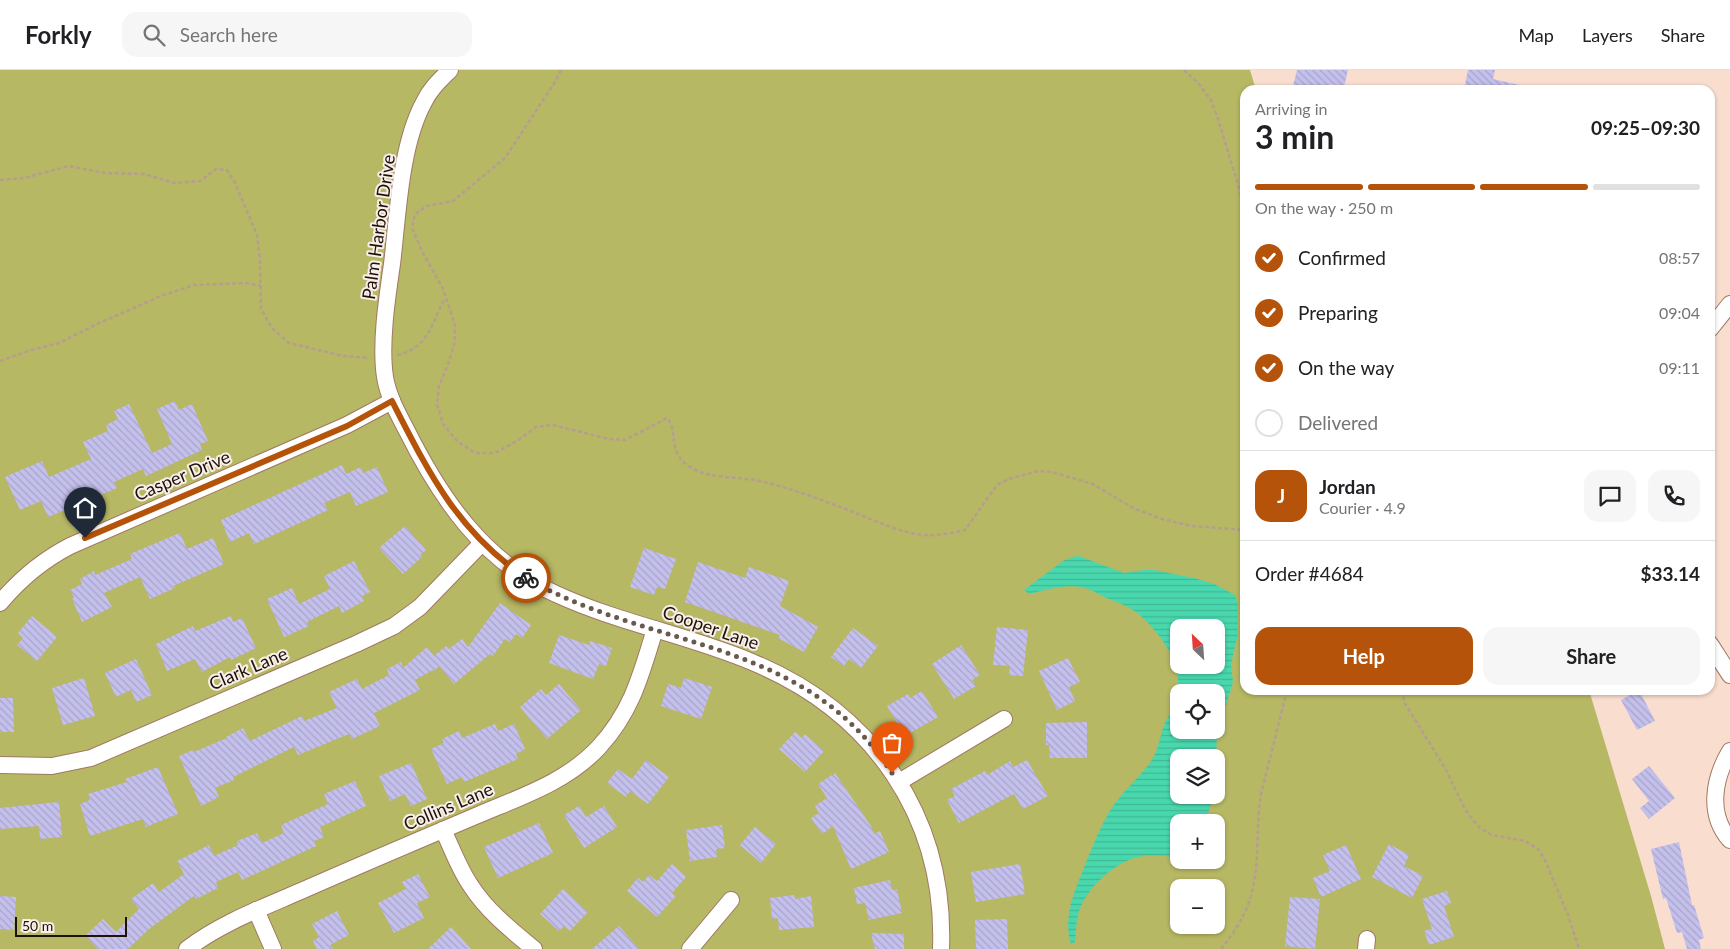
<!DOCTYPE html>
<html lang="en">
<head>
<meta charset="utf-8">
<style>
	:root { --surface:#fff; --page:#f6f6f6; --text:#202124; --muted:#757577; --line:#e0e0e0; --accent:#b45309 }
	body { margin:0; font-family:Lato,sans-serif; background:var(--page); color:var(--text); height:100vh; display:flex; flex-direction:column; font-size:19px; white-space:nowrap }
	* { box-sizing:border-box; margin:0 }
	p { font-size:16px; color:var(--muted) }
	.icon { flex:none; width:28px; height:28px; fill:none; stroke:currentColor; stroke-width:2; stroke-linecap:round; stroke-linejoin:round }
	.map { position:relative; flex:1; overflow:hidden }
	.sheet { position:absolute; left:1240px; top:15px; width:475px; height:610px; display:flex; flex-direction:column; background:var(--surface); border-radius:15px; box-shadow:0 1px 4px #0004 }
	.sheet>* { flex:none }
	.needle { width:32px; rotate:335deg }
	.fabs { position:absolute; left:1170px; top:549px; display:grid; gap:10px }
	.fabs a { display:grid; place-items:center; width:55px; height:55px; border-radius:10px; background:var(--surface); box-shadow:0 1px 4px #0004; font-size:25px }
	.scale { position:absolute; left:15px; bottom:12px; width:112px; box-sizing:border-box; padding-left:5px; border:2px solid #1f1008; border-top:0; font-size:14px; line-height:18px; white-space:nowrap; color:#1f1008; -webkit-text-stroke:4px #f8efea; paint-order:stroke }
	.pin { position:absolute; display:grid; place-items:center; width:42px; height:42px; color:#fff; margin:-51px -21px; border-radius:50% 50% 50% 0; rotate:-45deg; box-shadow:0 0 5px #0007 }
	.pin .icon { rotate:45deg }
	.courier { position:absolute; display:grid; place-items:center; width:50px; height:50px; margin:-25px; border:4px solid #b45309; border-radius:50%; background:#fff; color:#222; box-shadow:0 1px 6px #0007 }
	.overview em { font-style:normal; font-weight:700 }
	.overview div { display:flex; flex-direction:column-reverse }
	.overview { display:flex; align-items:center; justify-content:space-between; height:85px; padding:0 15px }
	h1 { font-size:32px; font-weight:700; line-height:38px }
	.bar { display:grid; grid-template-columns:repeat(4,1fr); gap:8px 5px; align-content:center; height:60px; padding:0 15px }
	.bar i { height:6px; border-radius:4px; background:var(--line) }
	.bar .on { background:var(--accent) }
	.bar p { grid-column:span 4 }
	.line { display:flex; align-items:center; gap:12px; padding:0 15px; border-top:1px solid var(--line) }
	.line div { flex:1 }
	.round { display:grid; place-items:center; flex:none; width:52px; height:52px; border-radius:15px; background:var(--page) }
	ol { padding:0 15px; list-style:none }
	li { display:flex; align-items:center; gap:15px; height:55px }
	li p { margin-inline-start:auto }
	li .icon { padding:5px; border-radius:50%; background:var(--accent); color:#fff; stroke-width:4 }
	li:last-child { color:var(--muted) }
	li i { width:28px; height:28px; border:2px solid var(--line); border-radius:50% }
	.primary-button { display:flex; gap:10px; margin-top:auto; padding:10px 15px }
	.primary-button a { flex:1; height:58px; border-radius:15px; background:var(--accent); color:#fff; font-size:20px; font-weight:700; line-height:58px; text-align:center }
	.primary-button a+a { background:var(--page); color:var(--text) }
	header { display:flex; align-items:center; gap:30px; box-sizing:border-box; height:70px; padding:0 25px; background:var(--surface); border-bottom:1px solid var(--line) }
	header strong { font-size:24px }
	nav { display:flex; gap:28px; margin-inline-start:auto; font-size:18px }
	.search { width:350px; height:45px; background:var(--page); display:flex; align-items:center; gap:12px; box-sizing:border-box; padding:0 18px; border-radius:15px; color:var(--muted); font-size:19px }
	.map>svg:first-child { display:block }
	.green { fill:#b7b864; fill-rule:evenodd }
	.water { fill:url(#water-rules); fill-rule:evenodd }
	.building { fill:url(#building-back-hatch) }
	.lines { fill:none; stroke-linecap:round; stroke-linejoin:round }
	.street-casing { stroke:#a17863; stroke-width:18 }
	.path { stroke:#b59d91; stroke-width:2.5; stroke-dasharray:4 2.5; stroke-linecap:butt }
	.street { stroke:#fff; stroke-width:16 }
	.done { stroke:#6b584e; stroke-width:5; stroke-dasharray:0 9 }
	.route { stroke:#b45309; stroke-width:6 }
	.labels { text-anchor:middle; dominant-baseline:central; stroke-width:4; stroke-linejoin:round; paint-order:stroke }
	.street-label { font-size:18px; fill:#1f1008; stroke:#f8efea }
</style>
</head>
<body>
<header>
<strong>Forkly</strong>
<div class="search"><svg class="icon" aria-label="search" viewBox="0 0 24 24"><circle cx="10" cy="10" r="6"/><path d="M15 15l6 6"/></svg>Search here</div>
<nav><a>Map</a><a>Layers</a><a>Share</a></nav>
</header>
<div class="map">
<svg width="1730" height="879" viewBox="0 0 1730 879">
	<defs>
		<pattern id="water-rules" width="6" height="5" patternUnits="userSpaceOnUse" patternTransform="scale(1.25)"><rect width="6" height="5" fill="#49d8ae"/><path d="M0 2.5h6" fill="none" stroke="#3fb894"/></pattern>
		<pattern id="building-back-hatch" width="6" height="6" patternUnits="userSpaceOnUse" patternTransform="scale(1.25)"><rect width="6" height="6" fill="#c4c0ec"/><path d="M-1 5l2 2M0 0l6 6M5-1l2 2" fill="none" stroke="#a8a4c9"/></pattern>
	</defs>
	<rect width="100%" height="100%" fill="#f9ddcf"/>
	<!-- green -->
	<path class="green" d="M0,0h1250l6,20h-11v600h344l62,206 14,53h-1665zM1179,558h37v37h-37zM1179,622h37v38h-37zM1179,688h37v37h-37zM1179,752h37v38h-37zM1179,818h37v37h-37z"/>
	<!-- water -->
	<path class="water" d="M1079,486l45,17 19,-3h11l40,8 20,6 21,11 3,10 -1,33 -6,26 2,18 -16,52 -1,23 -37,1v37h35l-9,27h-26v34l-4,1c-10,-1 -21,-2 -31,-1 -27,3 -60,33 -66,59 -2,8 -2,18 -3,27l-4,2c-7,-22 0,-45 9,-66 9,-23 18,-47 31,-69 11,-17 27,-30 39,-46 8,-12 9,-22 13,-35 4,-11 11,-20 14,-31 7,-31 -14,-60 -35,-80 -10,-9 -20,-13 -33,-18 -8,-3 -16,-9 -24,-11 -18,-5 -39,2 -56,6l-5,-4 39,-29 10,-4zM1179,558h37v37h-37zM1179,622h37v38h-37z"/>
	<!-- building -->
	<g class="building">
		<path d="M1297,0h51l-4,17 -13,-3 -1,6h-38z"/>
		<path d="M1468,0h27l-2,9 26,6 -1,5h-54z"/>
		<path d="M175,331l4,9 13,-6 16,37 -8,3 2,6 -56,26 -3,-7 -29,13 3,6 -69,29 -7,-16 -21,9 -15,-33 37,-16 7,16 42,-18 -8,-17 25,-11 -2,-6 12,-6 -4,-8 15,-7 23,49 20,-9 -15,-35z"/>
		<path d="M342,395l4,9 15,-7 2,6 14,-6 11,25 -32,14 -6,-14 -26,11 4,7 -74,34 -5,-11 -19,9 -9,-22z"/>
		<path d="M405,456l21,24 -6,5 2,2 -19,17 -24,-26z"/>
		<path d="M180,463l7,16 26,-11 11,26 -51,22 2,2 -25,11 -10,-22 -36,16 8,14 -30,15 -10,-23 2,-2 -4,-7 12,-6 -2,-5 14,-8 1,4 37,-16 -2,-5z"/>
		<path d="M644,478l32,11 -11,30 -8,-2 -3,8 -24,-8z"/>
		<path d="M354,491l16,31 -8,4 2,5 -22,12 -3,-7 -32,16 2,4 -25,11 -17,-38 25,-11 7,16 31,-15 -6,-13z"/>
		<path d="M698,492l47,16 4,-11 40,14 -9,25 38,21 -14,25 -26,-14 2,-3 -95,-33z"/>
		<path d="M500,533l31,22 -9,13 -6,-4 -6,8 -5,-3 -12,17 -3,-2 -36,30 -15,-18 -5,5 -1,-1 -18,10 5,10 -46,23 6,13 -28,13 -3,-5 -51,21 -4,-8 -61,30 1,3 -19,8 4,9 -18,9 -22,-50 14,-6 1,2 33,-14 -1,-1 17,-9 7,13 52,-25 2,5 33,-13 -8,-16 28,-13 5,10 27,-14 -2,-6 14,-7 2,6 24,-21 7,9 12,-10 3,3 13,-10 6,8z"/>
		<path d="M32,546l25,21 -20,24 -20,-16 6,-7 -5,-5z"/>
		<path d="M231,546l2,6 9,-4 14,30 -25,12 -1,-3 -28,15 -7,-13 -28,12 -11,-27 37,-18 2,5z"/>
		<path d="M997,557l31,3 -5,46 -14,-1 1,-9 -17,-1z"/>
		<path d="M853,558l25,18 -17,22 -12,-9 -5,7 -13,-9z"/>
		<path d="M559,565l30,10 1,-4 22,7 -6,18 -7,-2 -6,15 -44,-16z"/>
		<path d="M961,575l19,30 -8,5 4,6 -22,13 -22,-35z"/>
		<path d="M1068,588l12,24 -11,5 6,14 -18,9 -18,-39z"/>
		<path d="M136,589l16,36 -16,7 -5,-12 -15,7 -11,-24z"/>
		<path d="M84,608l11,38 -32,9 -11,-37z"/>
		<path d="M684,608l28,9 -11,32 -40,-13 7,-22 13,4z"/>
		<path d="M559,614l22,26 -34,29 -27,-32 21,-18 5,6z"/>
		<path d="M1639,620l16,31 -18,9 -16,-30z"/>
		<path d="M922,621l16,26 -33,19 -18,-30 21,-12 2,4z"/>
		<path d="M0,628h13l1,34h-14z"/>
		<path d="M1087,652v36h-37l-1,-13h-3v-22z"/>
		<path d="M495,654l3,7 16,-7 11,25 -9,5 2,5 -54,23 -2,-5 -15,7 -16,-35 13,-6 -2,-4 17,-8 3,7z"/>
		<path d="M795,662l7,6 3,-4 19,17 -19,21 -26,-23z"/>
		<path d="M646,690l23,17 -21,27 -18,-13 -4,6 -19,-14 11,-14 14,10z"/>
		<path d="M1027,690l21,36 -25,13 -9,-15 -55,29 -12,-23 8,-4 -4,-7 34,-18 2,4 23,-14 3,6z"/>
		<path d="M411,693l16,36 -16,7 -6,-12 -15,7 -11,-25z"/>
		<path d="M1649,696l26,32 -26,21 -9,-11 9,-7 -17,-22z"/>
		<path d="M158,697l20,47 -32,13 -3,-8 -53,17 -10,-32 10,-4 -2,-6 39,-12 -2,-3z"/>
		<path d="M835,703l36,53 3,8 6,-3 9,21 -38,17 -18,-43 -11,8 -11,-16 8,-5 -4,-7 12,-8 -9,-14z"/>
		<path d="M355,711l11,25 -46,21 4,10 -10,4 2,5 -74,34 -4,-8 -22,10 2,6 -22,11 -2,-3 -45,33 -21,20h-30l-13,-13 18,-17 13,13 23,-23 -8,-10 22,-16 6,9 25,-18 -7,-13 32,-16 5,11 24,-11 -1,-4 20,-8 5,10 22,-10 -3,-8 47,-21 -4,-10z"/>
		<path d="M59,732l3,35 -22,2 -1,-13 -39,3v-21z"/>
		<path d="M579,736l7,11 18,-11 13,21 -33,21 -20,-33z"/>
		<path d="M539,753l14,30 -55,25 -14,-31z"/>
		<path d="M722,755l3,23 -9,1 1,8 -27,4 -4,-31z"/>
		<path d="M755,757l21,17 -15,19 -21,-18z"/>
		<path d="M1679,772l13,63h2l10,33 -5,2 2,9h-14l-5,-17 -5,1 -11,-35 -3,1 -12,-50z"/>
		<path d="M1389,774l20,11 -5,11 19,10 -11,22 -40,-21z"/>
		<path d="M1346,775l15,34 -40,18 -8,-19 17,-7 -7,-16z"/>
		<path d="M672,794l14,13 -14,16 4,3 -19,21 -30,-26 11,-13 5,4 6,-7 8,6z"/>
		<path d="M1020,794l5,30 -49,8 -5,-30z"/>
		<path d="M418,804l12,23 -13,6 7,15 -30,15 -16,-30 28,-14 -4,-7z"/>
		<path d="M890,810l2,10 5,-1 5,24 -33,7 -4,-17 -8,1 -3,-16z"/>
		<path d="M563,819l25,23 -18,19 -6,-5 -5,5 -19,-17z"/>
		<path d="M1447,821l4,12 -7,3 10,31 -25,8 -5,-14 8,-2 -10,-30z"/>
		<path d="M794,825l1,4 16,-3 3,31 -35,3 -1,-12 -6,1 -2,-21z"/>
		<path d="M0,826l16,1 -2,33 -14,-1z"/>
		<path d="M1290,827l30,2 -5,50 -30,-3z"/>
		<path d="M337,841l12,24 -19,10 3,4h-16l-4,-8 6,-4 -7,-13z"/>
		<path d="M1007,849l1,30h-32l-1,-29z"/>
		<path d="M619,856l20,23h-47z"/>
		<path d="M451,857l20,22h-43z"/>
		<path d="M871,863l33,1v15h-29z"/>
	</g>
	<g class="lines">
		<!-- street casing -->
		<g class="street-casing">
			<g id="street">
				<path d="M450,0c-10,10 -20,19 -26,32 -24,44 -26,113 -32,162 -5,34 -12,80 -7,113 3,19 13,37 22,54 34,68 77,131 149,163 63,29 132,41 196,68 121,50 194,155 189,287"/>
				<path d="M1710,259l20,-25"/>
				<path d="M0,533c20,-24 43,-43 70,-57l277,-121 45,-24"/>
				<path d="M1710,574l20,31"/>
				<path d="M1730,681c-16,27 -23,63 0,89"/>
				<path d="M0,695l52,1 39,-8 265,-114 38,-18 26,-19 62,-64"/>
				<path d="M899,712l105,-63"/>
				<path d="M443,760c9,18 16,39 28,56 16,25 40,44 63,63"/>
				<path d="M256,840l17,39"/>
				<path d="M187,879c34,-26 75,-41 114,-58 59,-26 118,-51 177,-76 42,-18 89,-33 121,-68 33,-36 42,-72 56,-118"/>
				<path d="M690,879l41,-49"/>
				<path d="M1366,879l1,-10"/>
			</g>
		</g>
		<!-- path -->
		<g class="path">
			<path d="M561,0l-6,12 -50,76 -52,43 -26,5 -12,8 -3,14 10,23 21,38 12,36v17l-7,22 -9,22 -2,18 6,20 14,17 18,12h20l22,-12 19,-14 17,-2 56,14 16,1 42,-22c12,14 0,32 20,47 22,16 52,10 77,17 33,8 63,20 94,32 20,8 44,19 65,21 14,1 29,-2 42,-5l32,-45 11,-6 31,-8 13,1 41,12 40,24 29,11 30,7 53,4"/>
			<path d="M1184,0l14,13 13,17 7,19 27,89"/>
			<path d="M0,110l24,-2 45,-12 36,7 39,1 30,9 26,-2 16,-12 11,1 8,13 22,52 3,25 1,49 11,19 17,15 54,13 26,2"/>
			<path d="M397,285c32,-7 34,-31 48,-57"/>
			<path d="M0,291l31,-11 28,-7 36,-18 66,-29 33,-11 52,-2 15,3"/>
			<path d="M1403,620l1,12 41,66 20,41 8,11 7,8 12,7 33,6 13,8 7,11 23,55 11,34"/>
			<path d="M1221,879c11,-14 22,-29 28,-47 12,-34 6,-72 12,-108l26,-104"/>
		</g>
		<!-- street -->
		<use href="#street" class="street"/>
	</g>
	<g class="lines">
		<!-- done -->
		<path class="done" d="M526,508c126,73 277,58 366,195"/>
		<!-- route -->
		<path class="route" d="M85,468l262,-112 45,-25c37,72 65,130 134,177"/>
	</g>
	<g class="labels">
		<!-- street labels -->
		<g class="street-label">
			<text transform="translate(378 157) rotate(-82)">Palm Harbor Drive</text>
			<text transform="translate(182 405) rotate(-23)">Casper Drive</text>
			<text transform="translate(711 557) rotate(19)">Cooper Lane</text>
			<text transform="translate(248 598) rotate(-23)">Clark Lane</text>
			<text transform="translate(448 736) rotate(-23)">Collins Lane</text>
		</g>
	</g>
</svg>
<div class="fabs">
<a><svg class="needle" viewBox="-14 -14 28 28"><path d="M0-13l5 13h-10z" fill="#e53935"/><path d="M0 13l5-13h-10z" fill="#757577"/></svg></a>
<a><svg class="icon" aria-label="locate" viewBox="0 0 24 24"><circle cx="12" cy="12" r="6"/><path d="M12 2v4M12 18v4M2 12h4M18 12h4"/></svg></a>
<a><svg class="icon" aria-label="layers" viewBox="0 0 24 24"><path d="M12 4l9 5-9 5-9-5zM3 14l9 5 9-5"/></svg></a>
<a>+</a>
<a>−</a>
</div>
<div class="scale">50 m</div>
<div class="pin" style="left:892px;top:703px;background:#ea580c"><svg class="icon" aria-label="bag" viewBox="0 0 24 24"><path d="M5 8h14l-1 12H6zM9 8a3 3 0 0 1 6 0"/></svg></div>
<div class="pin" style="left:85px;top:468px;background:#1f2937"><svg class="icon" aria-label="home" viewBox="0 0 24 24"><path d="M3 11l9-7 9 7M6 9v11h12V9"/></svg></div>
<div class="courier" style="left:526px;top:508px"><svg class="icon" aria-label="bike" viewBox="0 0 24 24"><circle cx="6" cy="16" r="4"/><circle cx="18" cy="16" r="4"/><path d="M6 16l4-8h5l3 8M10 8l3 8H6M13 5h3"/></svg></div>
<section class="sheet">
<div class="overview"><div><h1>3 min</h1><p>Arriving in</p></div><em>09:25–09:30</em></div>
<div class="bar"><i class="on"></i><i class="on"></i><i class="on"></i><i></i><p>On the way · 250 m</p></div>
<ol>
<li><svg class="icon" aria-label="check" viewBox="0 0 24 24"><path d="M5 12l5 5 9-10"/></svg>Confirmed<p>08:57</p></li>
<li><svg class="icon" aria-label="check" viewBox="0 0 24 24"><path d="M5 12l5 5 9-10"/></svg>Preparing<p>09:04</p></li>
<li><svg class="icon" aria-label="check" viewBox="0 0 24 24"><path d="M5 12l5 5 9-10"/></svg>On the way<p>09:11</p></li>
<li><i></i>Delivered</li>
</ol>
<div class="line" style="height:90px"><b class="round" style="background:var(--accent);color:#fff">J</b><div><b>Jordan</b><p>Courier · 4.9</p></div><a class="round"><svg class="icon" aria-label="chat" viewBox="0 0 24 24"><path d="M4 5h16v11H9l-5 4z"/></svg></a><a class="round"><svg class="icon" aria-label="phone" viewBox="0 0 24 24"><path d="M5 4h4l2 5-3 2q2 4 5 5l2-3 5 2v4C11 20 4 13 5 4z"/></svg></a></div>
<div class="line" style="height:65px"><div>Order #4684</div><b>$33.14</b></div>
<div class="primary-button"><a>Help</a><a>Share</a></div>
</section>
</div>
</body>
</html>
